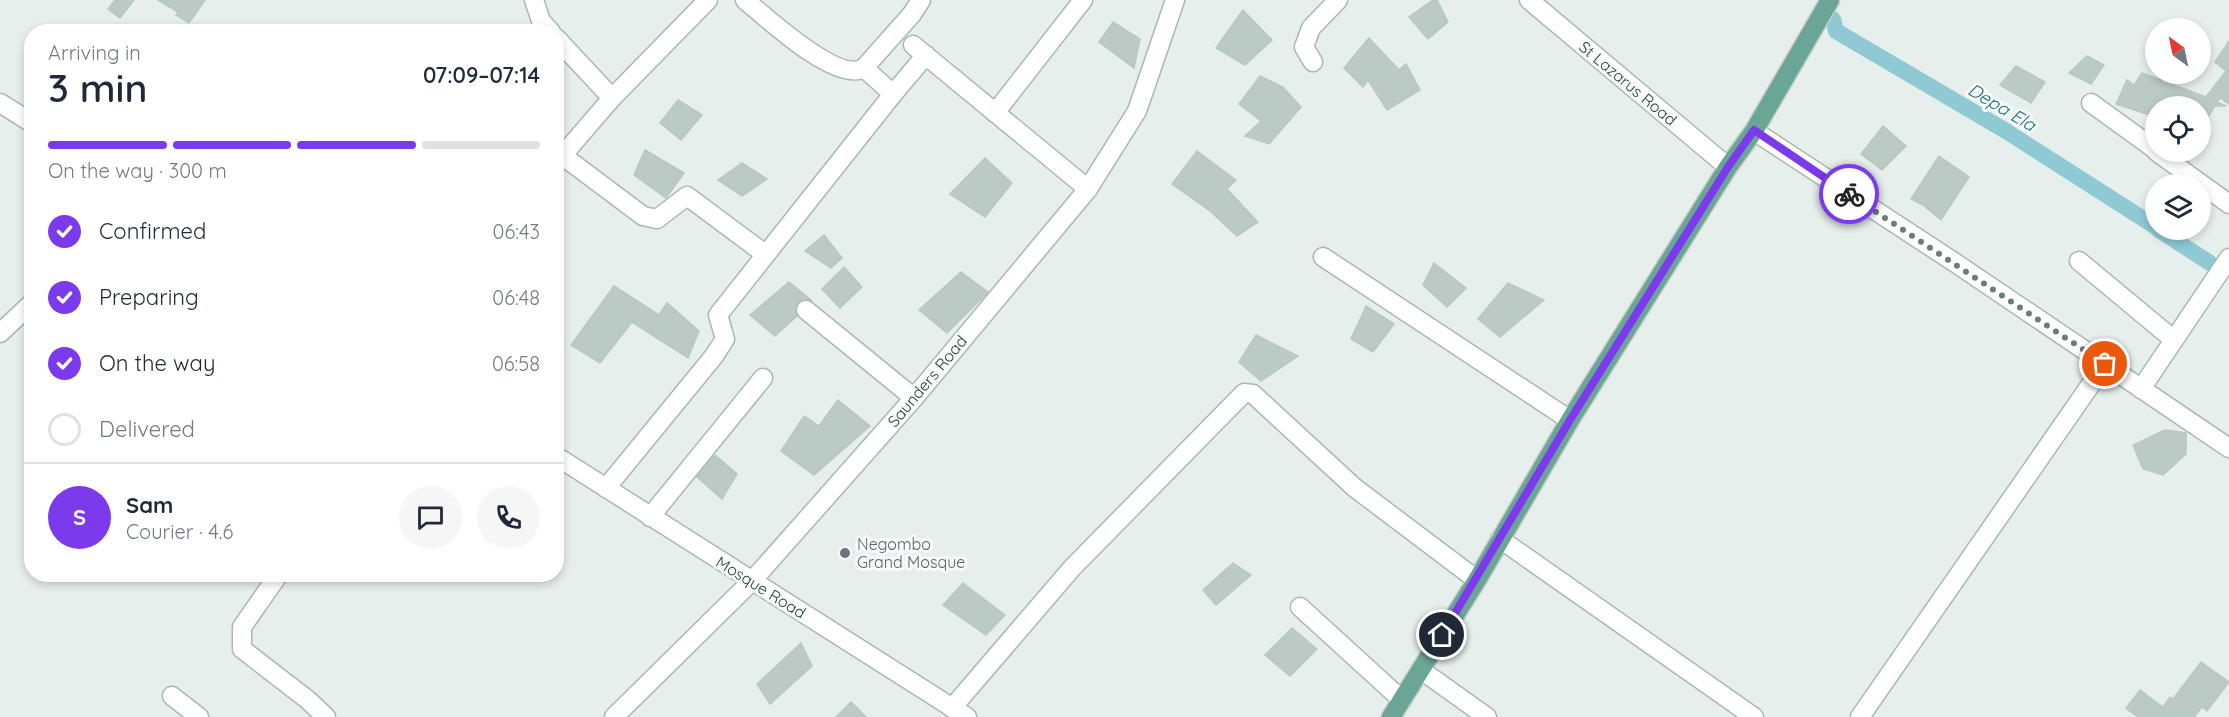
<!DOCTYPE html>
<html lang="en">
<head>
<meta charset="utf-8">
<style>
	:root { --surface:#fff; --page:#f6f6f7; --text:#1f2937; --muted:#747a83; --line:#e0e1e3; --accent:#7c3aed }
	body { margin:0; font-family:Quicksand,sans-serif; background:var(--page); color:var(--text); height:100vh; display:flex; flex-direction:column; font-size:22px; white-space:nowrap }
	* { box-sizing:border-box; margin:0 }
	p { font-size:20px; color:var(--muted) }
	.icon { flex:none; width:33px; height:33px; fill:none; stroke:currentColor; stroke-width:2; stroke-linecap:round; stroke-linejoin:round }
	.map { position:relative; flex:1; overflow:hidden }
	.drawer { position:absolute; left:24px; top:24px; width:540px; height:558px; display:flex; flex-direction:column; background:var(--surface); border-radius:24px; box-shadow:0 3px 9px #0003 }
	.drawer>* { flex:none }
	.needle { width:39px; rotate:327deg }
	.buttons { position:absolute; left:2145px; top:18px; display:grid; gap:12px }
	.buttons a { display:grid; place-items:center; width:66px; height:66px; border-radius:50%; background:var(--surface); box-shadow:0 3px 9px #0003; font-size:30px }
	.pin { position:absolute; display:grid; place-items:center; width:51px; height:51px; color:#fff; margin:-26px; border:3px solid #fff; border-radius:50%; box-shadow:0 2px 6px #0007 }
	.courier { position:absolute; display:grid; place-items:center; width:60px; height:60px; margin:-30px; border:4px solid #7c3aed; border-radius:50%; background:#fff; color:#222; box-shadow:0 2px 8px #0007 }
	.head em { font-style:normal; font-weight:600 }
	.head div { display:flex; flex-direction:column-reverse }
	.head { display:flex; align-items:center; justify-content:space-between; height:102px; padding:0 24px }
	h1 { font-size:39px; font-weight:600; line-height:45px }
	.bar { display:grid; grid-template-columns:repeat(4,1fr); gap:9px 6px; align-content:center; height:72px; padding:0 24px }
	.bar i { height:8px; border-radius:4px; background:var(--line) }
	.bar .current { background:var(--accent) }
	.bar p { grid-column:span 4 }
	.line { display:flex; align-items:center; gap:15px; padding:0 24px; border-top:2px solid var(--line) }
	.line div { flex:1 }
	.round { display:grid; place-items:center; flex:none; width:63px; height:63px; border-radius:32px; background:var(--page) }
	ol { padding:0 24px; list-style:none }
	li { display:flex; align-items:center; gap:18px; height:66px }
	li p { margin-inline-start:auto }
	li .icon { padding:6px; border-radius:50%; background:var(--accent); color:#fff; stroke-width:4 }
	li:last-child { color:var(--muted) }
	li i { width:33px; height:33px; border:3px solid var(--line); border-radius:50% }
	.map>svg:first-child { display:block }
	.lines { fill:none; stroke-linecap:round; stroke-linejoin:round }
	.canal { stroke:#8ec9d4; stroke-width:16 }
	.building { fill:#bbcac4; stroke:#b8c9c2; stroke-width:1.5 }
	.minor-casing { stroke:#a8b8b2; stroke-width:21 }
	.tertiary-casing { stroke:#a8b8b2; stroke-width:21 }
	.primary-casing { stroke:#c2cac8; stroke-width:21 }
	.minor { stroke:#fff; stroke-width:18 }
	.tertiary { stroke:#fff; stroke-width:18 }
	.primary { stroke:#6aa596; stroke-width:18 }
	.done { stroke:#687f78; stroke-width:6; stroke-dasharray:0 10.8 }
	.route { stroke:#7c3aed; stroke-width:8 }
	.worship-dot { fill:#6b7280; stroke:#f7fbf9; stroke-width:2 }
	.labels { text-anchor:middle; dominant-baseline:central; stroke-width:6; stroke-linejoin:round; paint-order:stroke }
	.street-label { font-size:16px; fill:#24423a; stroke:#f7fbf9 }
	.worship-label { font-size:16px; fill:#5b616d; stroke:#f7fbf9; text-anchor:start }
	.water-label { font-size:18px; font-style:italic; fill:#1c6f80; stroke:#f7fbf9 }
</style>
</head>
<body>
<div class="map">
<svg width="2229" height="717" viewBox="0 0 2229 717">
	<rect width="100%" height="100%" fill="#e6efeb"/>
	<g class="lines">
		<!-- canal -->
		<g class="canal">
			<path d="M1833,19l3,12 170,100 150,96"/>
			<path d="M2159,230l51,33"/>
		</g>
	</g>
	<!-- building -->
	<g class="building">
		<path d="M115,0h19l-14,18 -12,-9z"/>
		<path d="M158,0h47l-16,23 -13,-8 2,-3z"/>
		<path d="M1433,0h4l11,22 -20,17 -19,-22z"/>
		<path d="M1243,10l29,30 -27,25 -29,-17z"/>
		<path d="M1113,22l27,17 -6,29 -35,-26z"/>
		<path d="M1369,38l30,32 7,-6 14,26 -33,20 -19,-30 -5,7 -19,-19z"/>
		<path d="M2229,41v63l-9,-6 -3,4 9,4h-11l-15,24v-24h-44v11l-40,-13 11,-24 7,5 8,-12 64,24 20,-26 -11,-9z"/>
		<path d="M2087,56l17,9 -13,19 -22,-11z"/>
		<path d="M2016,66l29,16 -14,21 -31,-18z"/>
		<path d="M1260,76l23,11 18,20 -32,37 -24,-8 16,-15 -22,-17z"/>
		<path d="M678,100l24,15 -21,25 -21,-17z"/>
		<path d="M1883,126l23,20 -24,24 -21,-16z"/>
		<path d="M645,150l39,23 -18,25 -32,-23z"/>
		<path d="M1197,151l39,29 -9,9 31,33 -21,14 -27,-25 -38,-27z"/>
		<path d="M1939,156l30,21 -28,43 -18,-15 -12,-6z"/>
		<path d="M985,158l27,25 -27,34 -35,-23z"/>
		<path d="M742,163l25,16 -25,17 -24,-16z"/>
		<path d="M824,235l18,23 -11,10 -26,-17z"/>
		<path d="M1434,263l32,25 -19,19 -24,-22z"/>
		<path d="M844,267l18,20 -22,21 -18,-19z"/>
		<path d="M961,272l27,20 -41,41 -28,-23z"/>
		<path d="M789,282l22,18 -8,-1 -5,3 -3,7 2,7 -22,20 -25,-21z"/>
		<path d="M1508,283l36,17 -44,37 -22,-18z"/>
		<path d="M614,286l45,29 8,-12 32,28 -11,27 -56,-36 -32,41 -29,-18z"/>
		<path d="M1366,306l28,18 -21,28 -22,-13z"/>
		<path d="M1256,335l42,21 -37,25 -22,-19z"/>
		<path d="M838,400l32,26 -56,49 -33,-24 23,-35 15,10z"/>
		<path d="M2165,430l21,3v21l-23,21 -20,-6 -10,-24z"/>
		<path d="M715,455l22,19 -15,25 -25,-22z"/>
		<path d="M1233,563l18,12 -35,30 -13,-15z"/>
		<path d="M963,583l42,32 -19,20 -43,-30z"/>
		<path d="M1292,628l25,21 -27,27 -25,-21z"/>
		<path d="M801,643l11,23 -42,38 -13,-20z"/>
		<path d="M2201,662l28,20 -22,29 -5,-4 -8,10h-56l-12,-9 14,-18 23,17 7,-10 3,2z"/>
		<path d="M851,702l15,15h-30z"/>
	</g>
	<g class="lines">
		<!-- minor casing -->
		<g class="minor-casing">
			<g id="minor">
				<path d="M534,0l7,21 10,11"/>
				<path d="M745,0c22,18 92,84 119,68l48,-54 9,-14"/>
				<path d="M1529,0l199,167"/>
				<path d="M556,38l56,60"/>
				<path d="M913,45l175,144"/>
				<path d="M1313,62l-9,-15 7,-19 27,-28"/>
				<path d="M893,94l33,-39"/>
				<path d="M2091,103l65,47"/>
				<path d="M995,113l88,-113"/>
				<path d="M2157,152l72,52"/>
				<path d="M563,156l80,60 14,3 30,-23 78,58"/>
				<path d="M556,163l56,-65 96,-98"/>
				<path d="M1323,257l247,163"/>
				<path d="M2079,261l95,79"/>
				<path d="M806,310l108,88"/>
				<path d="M0,333l32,-30"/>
				<path d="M2141,389l88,-131"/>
				<path d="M606,488l108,-132 11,-17 -7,-24 175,-221 -29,-26"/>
				<path d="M650,517l113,-139"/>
				<path d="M1500,539l254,178"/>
				<path d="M279,574l-37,53v22l66,51 18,17"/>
				<path d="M1300,607l102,93"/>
				<path d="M1421,670l66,47"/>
				<path d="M172,696l27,21"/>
				<path d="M952,708l120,-140 172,-175 9,1 102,94 122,92"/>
				<path d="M614,717l138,-136 162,-183 174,-209 49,-78 38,-111"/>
				<path d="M1860,717l245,-353"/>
			</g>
		</g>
		<!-- tertiary casing -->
		<g class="tertiary-casing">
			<g id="tertiary">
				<path d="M0,103l32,20"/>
				<path d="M1754,131l203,133 272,184"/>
				<path d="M556,456l411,261"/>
			</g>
		</g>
		<!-- primary casing -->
		<g class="primary-casing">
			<path id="primary" d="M1391,717l86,-137 93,-160 158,-253 26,-36 76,-131"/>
		</g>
		<!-- minor -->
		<use href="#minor" class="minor"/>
		<!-- tertiary -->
		<use href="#tertiary" class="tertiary"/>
		<!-- primary -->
		<use href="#primary" class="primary"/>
	</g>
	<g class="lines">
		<!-- done -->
		<path class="done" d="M1849,194l256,170"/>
		<!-- route -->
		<path class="route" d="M1442,635l128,-215 158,-253 26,-37 95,64"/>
	</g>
	<!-- markers -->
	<circle class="worship-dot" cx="845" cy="553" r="6"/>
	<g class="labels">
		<!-- street labels -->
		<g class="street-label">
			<text transform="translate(1628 83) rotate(40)">St Lazarus Road</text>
			<text transform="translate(927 381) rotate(-50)">Saunders Road</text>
			<text transform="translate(761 587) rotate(32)">Mosque Road</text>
		</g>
		<!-- worship labels -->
		<g class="worship-label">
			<text x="857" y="544">Negombo<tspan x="857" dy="18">Grand Mosque</tspan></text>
		</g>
		<!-- water labels -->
		<g class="water-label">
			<text transform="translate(2002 107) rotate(31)">Depa Ela</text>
		</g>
	</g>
</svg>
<div class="buttons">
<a><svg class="needle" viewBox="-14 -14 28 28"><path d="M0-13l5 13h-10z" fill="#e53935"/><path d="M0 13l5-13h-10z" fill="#747a83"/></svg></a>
<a><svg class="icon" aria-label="locate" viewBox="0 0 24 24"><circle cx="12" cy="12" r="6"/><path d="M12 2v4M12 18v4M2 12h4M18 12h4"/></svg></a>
<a><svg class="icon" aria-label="layers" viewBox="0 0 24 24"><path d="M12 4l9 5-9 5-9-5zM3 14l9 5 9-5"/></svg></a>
</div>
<div class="pin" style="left:2105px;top:364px;background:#ea580c"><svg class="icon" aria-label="bag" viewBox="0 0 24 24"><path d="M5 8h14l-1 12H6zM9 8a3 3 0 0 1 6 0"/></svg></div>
<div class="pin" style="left:1442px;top:635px;background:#1f2937"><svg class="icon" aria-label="home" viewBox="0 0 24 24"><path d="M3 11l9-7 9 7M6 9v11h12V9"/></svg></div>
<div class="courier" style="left:1849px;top:194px"><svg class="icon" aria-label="bike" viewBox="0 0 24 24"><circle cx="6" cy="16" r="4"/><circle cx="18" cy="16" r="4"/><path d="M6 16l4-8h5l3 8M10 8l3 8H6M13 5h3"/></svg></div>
<section class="drawer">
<div class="head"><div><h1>3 min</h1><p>Arriving in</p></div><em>07:09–07:14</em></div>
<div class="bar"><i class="current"></i><i class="current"></i><i class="current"></i><i></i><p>On the way · 300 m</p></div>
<ol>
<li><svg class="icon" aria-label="check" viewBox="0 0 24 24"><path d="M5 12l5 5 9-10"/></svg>Confirmed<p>06:43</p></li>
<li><svg class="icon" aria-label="check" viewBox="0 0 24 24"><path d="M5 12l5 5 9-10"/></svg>Preparing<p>06:48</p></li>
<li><svg class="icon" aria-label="check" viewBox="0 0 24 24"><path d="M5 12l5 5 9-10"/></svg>On the way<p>06:58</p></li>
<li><i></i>Delivered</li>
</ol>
<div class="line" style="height:108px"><b class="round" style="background:var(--accent);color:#fff">S</b><div><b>Sam</b><p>Courier · 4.6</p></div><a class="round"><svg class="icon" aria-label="chat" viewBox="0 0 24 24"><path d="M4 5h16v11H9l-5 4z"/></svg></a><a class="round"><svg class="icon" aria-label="phone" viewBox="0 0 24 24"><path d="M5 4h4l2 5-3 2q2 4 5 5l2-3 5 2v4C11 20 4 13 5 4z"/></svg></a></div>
</section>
</div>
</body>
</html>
